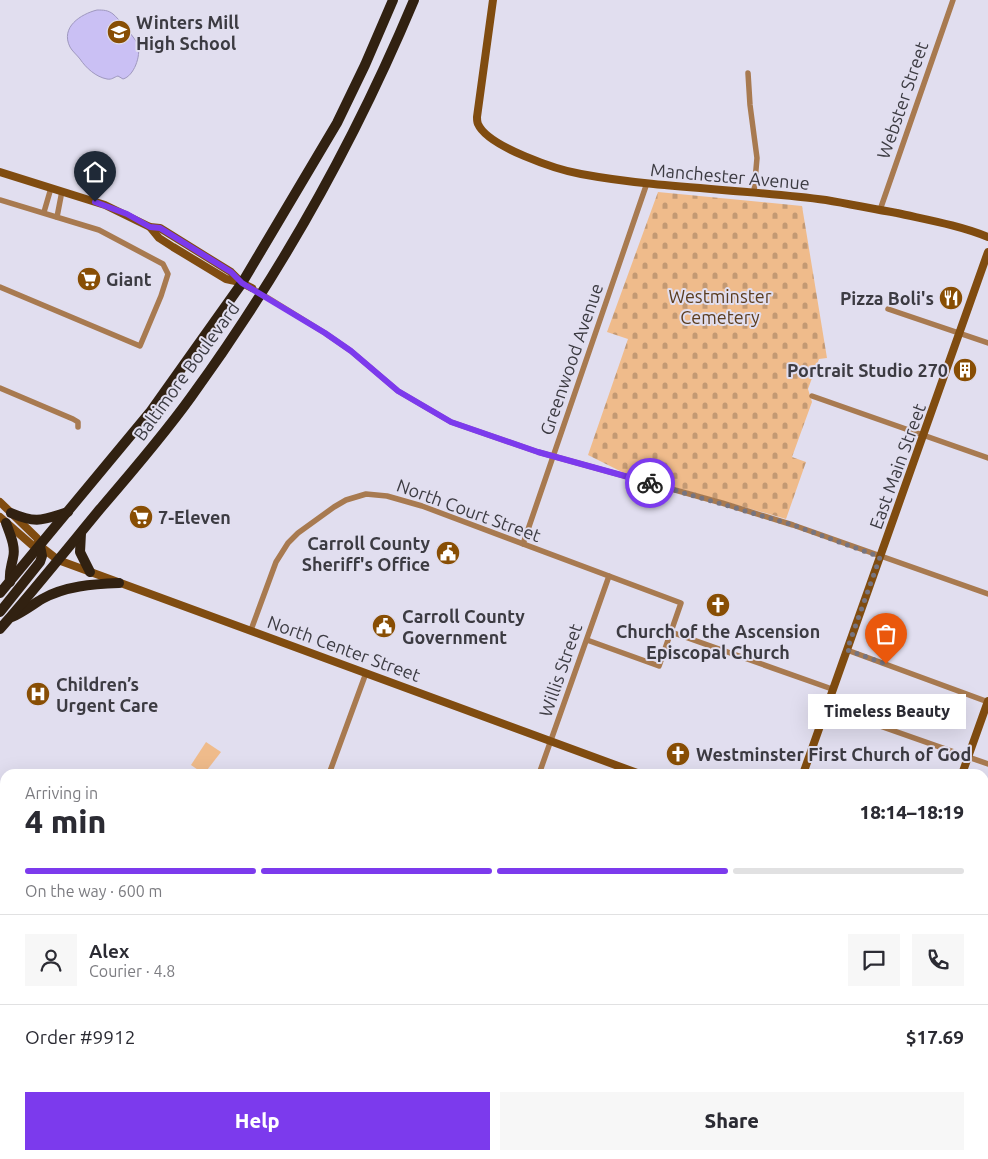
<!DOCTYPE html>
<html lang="en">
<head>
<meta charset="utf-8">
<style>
	:root { --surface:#fff; --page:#f7f7f7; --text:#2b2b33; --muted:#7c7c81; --line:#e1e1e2; --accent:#7c3aed }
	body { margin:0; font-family:Ubuntu,sans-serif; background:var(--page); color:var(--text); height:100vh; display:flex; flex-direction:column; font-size:19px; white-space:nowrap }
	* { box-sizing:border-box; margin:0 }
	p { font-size:16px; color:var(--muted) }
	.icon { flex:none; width:28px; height:28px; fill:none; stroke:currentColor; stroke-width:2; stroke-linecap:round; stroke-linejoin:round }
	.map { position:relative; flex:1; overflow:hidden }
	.sheet { position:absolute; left:0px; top:769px; width:989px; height:391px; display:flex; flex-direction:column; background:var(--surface); border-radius:15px 15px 0 0; box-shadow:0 5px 20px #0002 }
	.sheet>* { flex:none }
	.pin { position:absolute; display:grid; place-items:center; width:42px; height:42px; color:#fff; margin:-51px -21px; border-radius:50% 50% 50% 0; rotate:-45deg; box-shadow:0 0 5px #0007 }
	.pin .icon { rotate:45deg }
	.courier { position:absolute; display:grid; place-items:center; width:50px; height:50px; margin:-25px; border:4px solid #7c3aed; border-radius:50%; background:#fff; color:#222; box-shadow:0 1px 6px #0007 }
	.bubble { position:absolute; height:35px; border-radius:0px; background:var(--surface); box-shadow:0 5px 20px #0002; font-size:16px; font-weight:800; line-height:35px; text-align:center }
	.headline em { font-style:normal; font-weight:800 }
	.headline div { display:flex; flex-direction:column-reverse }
	.headline { display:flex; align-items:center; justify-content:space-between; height:85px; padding:0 25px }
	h1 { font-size:32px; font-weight:800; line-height:38px }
	.bar { display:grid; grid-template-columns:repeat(4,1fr); gap:8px 5px; align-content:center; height:60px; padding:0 25px }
	.bar i { height:6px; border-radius:4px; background:var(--line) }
	.bar .selected { background:var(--accent) }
	.bar p { grid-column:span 4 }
	.line { display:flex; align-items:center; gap:12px; padding:0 25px; border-top:1px solid var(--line) }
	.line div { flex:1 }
	.round { display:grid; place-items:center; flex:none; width:52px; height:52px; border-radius:0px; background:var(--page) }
	.button { display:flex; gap:10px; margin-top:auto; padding:10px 25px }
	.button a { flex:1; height:58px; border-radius:0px; background:var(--accent); color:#fff; font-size:20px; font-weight:800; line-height:58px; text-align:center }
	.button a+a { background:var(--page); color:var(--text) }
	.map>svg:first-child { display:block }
	.cemetery { fill:url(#cemetery-stones) }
	.park { fill:#efbb8b }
	.water { fill:#cac0f4; stroke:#9f98bf }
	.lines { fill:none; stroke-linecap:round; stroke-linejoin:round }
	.street { stroke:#a87a50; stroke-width:5.5 }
	.secondary { stroke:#804c10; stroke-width:8 }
	.highway { stroke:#312111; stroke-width:10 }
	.done { stroke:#76747f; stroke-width:5; stroke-dasharray:0 9 }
	.route { stroke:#7c3aed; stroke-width:6 }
	.labels { text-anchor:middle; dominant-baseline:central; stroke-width:4; stroke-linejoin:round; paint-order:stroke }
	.poi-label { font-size:18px; font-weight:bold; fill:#3c3b42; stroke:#e1deef; text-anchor:start }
	.street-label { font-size:18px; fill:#3c3b42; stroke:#e1deef }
	.park-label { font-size:18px; fill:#5b3d1f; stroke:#e1deef }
</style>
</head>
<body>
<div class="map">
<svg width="988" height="1159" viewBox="0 0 988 1159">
	<defs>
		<pattern id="cemetery-stones" width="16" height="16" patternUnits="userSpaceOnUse" patternTransform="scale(1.25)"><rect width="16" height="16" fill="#efbb8b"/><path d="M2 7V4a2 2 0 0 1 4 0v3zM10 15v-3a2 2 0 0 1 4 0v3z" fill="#c39973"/></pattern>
	</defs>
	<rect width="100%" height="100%" fill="#e1deef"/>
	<!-- cemetery -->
	<path class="cemetery" d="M658,192l144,14 25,152 -8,1 -11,30 4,13 -20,55 14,5 -20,57 -164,-47 -34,-17 40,-116 -21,-7z"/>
	<!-- park -->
	<path class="park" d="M206,742l15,10 -17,22 -13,-9z"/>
	<!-- water -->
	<path class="water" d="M97,10c6,0 11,0 16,4 5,4 23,25 25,31 3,11 -4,31 -15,34l-5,-3c-4,1 -6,4 -11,3 -11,-2 -21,-11 -27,-20 -3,-4 -8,-8 -10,-12 -10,-20 11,-33 27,-37z"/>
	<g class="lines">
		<!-- street -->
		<g class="street">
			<path d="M748,73l2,32 7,53 -3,34"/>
			<path d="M0,200l99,30 64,34 5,10 -7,22 -21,50 -140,-59"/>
			<path d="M880,210l73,-210"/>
			<path d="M44,212l7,-24"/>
			<path d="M57,217l5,-26"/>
			<path d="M252,288l73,45 26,18 47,40 53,31 87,30 184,51 71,22 195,69"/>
			<path d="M888,309l100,34"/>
			<path d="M0,388l73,31 5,3v5"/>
			<path d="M812,396l176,62"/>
			<path d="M523,544l124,-361"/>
			<path d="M251,630l25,-68 12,-19 10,-10 36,-26 12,-7 20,-6 21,2 35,10 259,97 -22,63 -72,-26"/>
			<path d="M671,632l161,57"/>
			<path d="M847,650l141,52"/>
			<path d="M826,707l162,57"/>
			<path d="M329,774l37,-101"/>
			<path d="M539,774l70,-198"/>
			<path d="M984,1022l4,2"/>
			<path d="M551,1155l10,4"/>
			<path d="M972,1155l12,4"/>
			<path d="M199,1159l2,-4"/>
			<path d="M279,1159l2,-4"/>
			<path d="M397,1159l1,-4"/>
			<path d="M523,1159l1,-4"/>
			<path d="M584,1159l2,-4"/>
		</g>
		<!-- secondary -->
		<g class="secondary">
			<path d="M493,0l-16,117c0,2 0,5 1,7 10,23 80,46 103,50 81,15 164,15 245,26 24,4 47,9 71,13 31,7 61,12 91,24"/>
			<path d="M0,172l105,33 45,22 10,1 71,44 11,11 10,5"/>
			<path d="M150,227l9,11 14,9 53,32 14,3"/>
			<path d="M0,502l37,36 3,8"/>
			<path d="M0,517l32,28 8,1 18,14 582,214"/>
			<path d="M803,774l185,-522"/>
			<path d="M962,774l26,-73"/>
			<path d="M984,895l4,1"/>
			<path d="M666,1159l1,-4"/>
			<path d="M826,1159l1,-4"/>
		</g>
		<!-- highway -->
		<g class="highway">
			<path d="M11,513c26,11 31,7 57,-1"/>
			<path d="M6,523c4,11 10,24 7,35 -2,10 -4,13 -3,24"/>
			<path d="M81,533l-1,19 10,20"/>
			<path d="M0,593l151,-182 91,-128 95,-160 28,-58 28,-65"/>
			<path d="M0,612l40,-50 2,-6 -2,-10"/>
			<path d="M12,617c11,-5 20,-12 30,-18 23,-13 51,-15 77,-16"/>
			<path d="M0,629c34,-39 67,-80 100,-120 31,-36 63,-73 91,-112 90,-124 164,-256 223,-397"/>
		</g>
	</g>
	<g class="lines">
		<!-- done -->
		<path class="done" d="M650,483l143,42 87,32 -33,93 39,14"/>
		<!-- route -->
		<path class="route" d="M95,202l32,12 23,13 10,1 71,44 11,11 83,50 26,18 47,40 53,31 87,30 112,31"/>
	</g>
	<!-- icons -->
	<defs>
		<g id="school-disc" transform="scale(1.25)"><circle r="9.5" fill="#884e04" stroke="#e1deef"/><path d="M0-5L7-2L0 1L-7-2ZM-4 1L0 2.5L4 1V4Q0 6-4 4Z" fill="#fff"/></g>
		<g id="supermarket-disc" transform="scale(1.25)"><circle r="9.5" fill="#884e04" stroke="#e1deef"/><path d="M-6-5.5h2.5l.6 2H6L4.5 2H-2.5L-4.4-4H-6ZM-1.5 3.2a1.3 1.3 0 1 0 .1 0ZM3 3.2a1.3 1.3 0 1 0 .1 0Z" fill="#fff"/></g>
		<g id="restaurant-disc" transform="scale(1.25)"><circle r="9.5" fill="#884e04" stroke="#e1deef"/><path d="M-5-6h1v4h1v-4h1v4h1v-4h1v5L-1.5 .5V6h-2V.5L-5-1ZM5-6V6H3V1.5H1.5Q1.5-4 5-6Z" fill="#fff"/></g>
		<g id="building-disc" transform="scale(1.25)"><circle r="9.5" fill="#884e04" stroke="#e1deef"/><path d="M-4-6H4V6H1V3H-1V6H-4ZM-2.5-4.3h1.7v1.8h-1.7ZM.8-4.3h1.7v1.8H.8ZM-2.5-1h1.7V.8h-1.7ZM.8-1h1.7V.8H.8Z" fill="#fff"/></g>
		<g id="civic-disc" transform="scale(1.25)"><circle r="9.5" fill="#884e04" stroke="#e1deef"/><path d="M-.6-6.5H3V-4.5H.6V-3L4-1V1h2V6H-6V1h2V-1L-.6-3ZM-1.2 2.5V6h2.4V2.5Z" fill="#fff"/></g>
		<g id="church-disc" transform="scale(1.25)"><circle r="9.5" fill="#884e04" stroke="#e1deef"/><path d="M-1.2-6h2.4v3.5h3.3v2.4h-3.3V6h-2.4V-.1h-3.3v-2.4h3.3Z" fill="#fff"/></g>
		<g id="hospital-disc" transform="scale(1.25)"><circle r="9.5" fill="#884e04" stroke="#e1deef"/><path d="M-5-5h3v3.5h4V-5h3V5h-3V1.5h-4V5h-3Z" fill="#fff"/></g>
	</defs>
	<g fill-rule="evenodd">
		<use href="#school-disc" x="119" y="32"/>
		<use href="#supermarket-disc" x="89" y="279"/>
		<use href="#restaurant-disc" x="951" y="298"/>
		<use href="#building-disc" x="965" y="370"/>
		<use href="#supermarket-disc" x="141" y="517"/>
		<use href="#civic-disc" x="448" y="553"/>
		<use href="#church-disc" x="718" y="605"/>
		<use href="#civic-disc" x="384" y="626"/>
		<use href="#hospital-disc" x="38" y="694"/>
		<use href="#church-disc" x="678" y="754"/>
	</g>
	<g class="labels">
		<!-- poi labels -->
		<g class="poi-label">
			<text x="136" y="22">Winters Mill<tspan x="136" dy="21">High School</tspan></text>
			<text x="106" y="279">Giant</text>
			<text x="934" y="298" text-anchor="end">Pizza Boli's</text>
			<text x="948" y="370" text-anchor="end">Portrait Studio 270</text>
			<text x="158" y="517">7-Eleven</text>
			<text x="430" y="543" text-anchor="end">Carroll County<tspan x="430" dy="21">Sheriff's Office</tspan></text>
			<text x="402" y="616">Carroll County<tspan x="402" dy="21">Government</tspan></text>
			<text x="718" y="631" text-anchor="middle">Church of the Ascension<tspan x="718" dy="21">Episcopal Church</tspan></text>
			<text x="56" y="684">Children’s<tspan x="56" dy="21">Urgent Care</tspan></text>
			<text x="696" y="754">Westminster First Church of God</text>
		</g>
		<!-- street labels -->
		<g class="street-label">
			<text transform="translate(902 100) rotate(-71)">Webster Street</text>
			<text transform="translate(730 176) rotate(5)">Manchester Avenue</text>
			<text transform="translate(571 359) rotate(-71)">Greenwood Avenue</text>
			<text transform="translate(186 371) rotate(-54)">Baltimore Boulevard</text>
			<text transform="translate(897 466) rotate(-70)">East Main Street</text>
			<text transform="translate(469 510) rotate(20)">North Court Street</text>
			<text transform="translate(344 648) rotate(20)">North Center Street</text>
			<text transform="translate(560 670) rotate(-71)">Willis Street</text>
		</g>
		<!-- park labels -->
		<g class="park-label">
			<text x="720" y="296">Westminster<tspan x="720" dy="21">Cemetery</tspan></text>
		</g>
	</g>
</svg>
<div class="pin" style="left:886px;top:664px;background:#ea580c"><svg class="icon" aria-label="bag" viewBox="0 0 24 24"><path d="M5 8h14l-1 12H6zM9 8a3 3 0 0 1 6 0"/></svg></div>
<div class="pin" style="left:95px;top:202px;background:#1f2937"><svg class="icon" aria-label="home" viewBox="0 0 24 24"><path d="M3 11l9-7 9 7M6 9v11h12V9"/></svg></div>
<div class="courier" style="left:650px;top:483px"><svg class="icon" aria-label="bike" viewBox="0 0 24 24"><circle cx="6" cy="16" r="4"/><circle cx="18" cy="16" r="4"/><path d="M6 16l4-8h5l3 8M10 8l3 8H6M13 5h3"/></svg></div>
<div class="bubble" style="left:808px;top:694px;width:158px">Timeless Beauty</div>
<section class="sheet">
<div class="headline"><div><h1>4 min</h1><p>Arriving in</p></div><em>18:14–18:19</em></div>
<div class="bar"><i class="selected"></i><i class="selected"></i><i class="selected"></i><i></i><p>On the way · 600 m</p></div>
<div class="line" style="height:90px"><a class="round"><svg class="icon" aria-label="person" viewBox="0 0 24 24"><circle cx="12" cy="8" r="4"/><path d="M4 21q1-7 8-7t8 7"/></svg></a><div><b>Alex</b><p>Courier · 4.8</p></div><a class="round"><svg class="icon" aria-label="chat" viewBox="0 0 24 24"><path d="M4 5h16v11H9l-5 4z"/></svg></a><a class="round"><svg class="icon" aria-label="phone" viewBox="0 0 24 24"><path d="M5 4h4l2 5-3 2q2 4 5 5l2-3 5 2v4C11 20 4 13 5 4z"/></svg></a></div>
<div class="line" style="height:65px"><div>Order #9912</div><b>$17.69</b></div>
<div class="button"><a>Help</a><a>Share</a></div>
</section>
</div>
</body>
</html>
